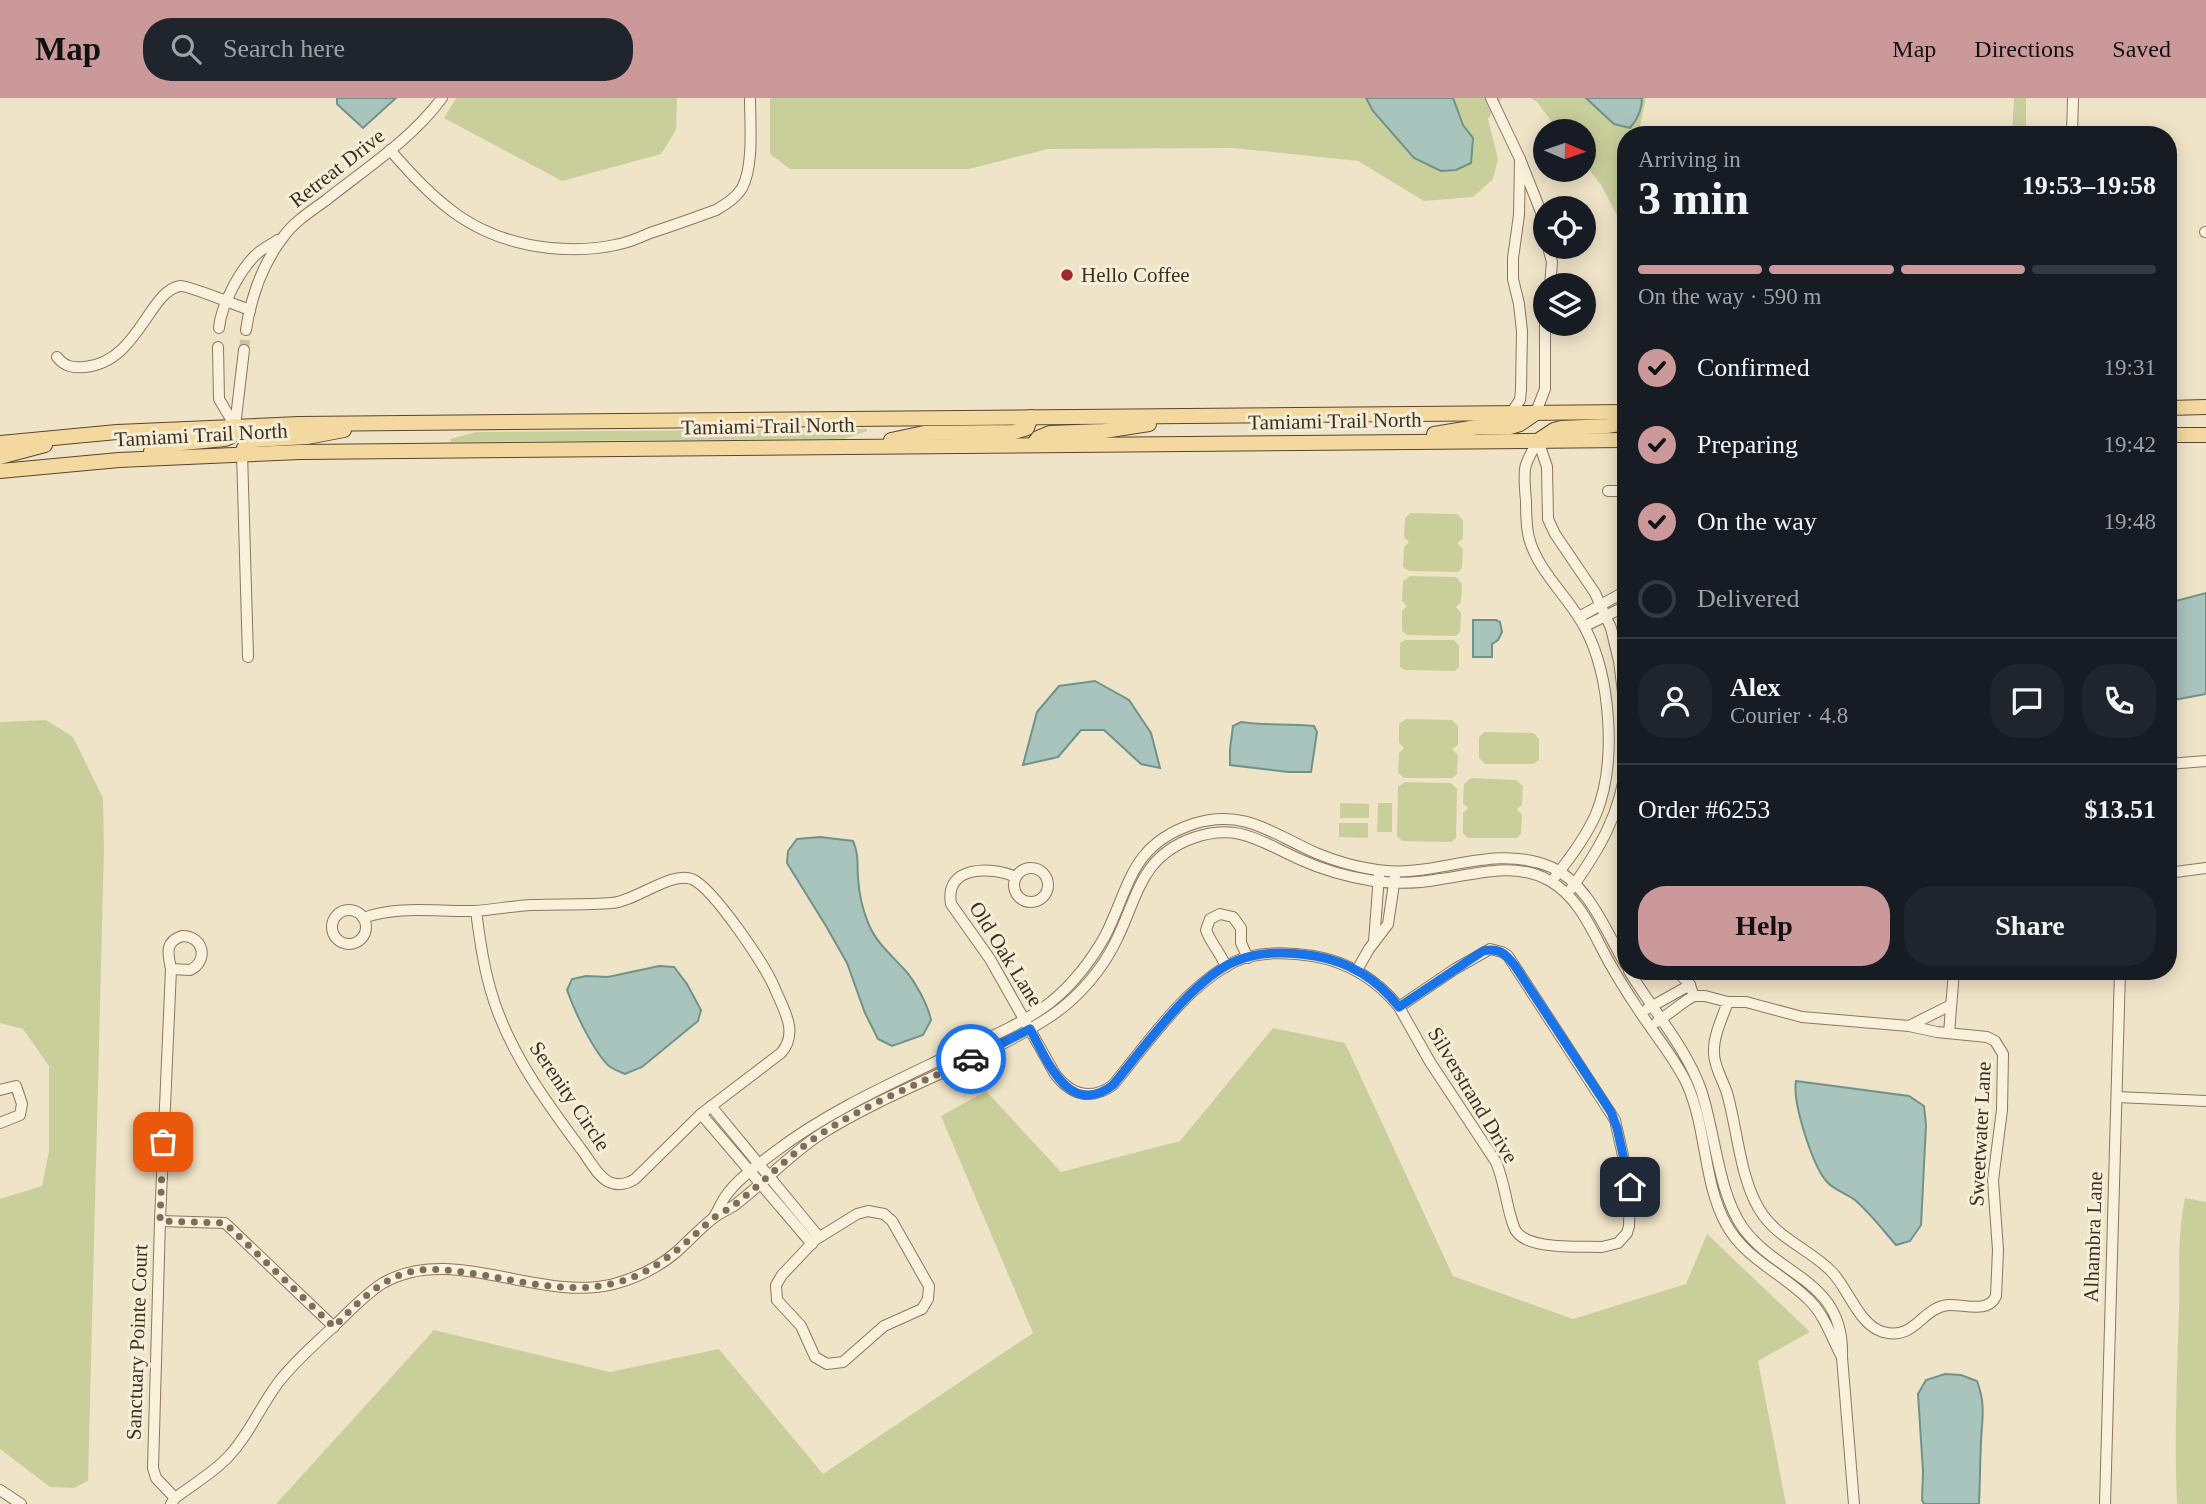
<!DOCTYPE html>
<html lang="en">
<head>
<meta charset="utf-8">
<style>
	:root { --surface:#171b24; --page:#20242c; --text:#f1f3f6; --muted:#9ea1a6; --line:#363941; --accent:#cc999b }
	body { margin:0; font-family:"Times New Roman",serif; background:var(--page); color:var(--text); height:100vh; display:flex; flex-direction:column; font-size:26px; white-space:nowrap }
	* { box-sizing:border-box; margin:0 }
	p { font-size:23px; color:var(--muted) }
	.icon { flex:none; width:38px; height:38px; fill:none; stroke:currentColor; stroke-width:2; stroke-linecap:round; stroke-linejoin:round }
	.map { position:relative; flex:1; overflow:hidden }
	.drawer { position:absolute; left:1617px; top:28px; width:560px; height:854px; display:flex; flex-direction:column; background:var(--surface); border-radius:28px; box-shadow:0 4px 18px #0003 }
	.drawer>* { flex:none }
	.needle { width:46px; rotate:92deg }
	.tools { position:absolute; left:1533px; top:21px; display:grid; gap:14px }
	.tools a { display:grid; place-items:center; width:63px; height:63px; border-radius:50%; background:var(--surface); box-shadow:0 4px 18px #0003; font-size:35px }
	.pin { position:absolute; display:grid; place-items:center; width:60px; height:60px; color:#fff; margin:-30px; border-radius:14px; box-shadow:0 4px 10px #0006 }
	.courier { position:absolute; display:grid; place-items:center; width:70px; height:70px; margin:-35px; border:5px solid #1a73e8; border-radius:50%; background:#fff; color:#222; box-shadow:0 2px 9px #0007 }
	.overview em { font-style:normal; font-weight:600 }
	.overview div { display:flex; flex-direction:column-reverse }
	.overview { display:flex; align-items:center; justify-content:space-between; height:119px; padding:0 21px }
	h1 { font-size:46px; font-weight:600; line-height:52px }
	.bar { display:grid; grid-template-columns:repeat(4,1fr); gap:10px 7px; align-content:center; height:84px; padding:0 21px }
	.bar i { height:9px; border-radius:5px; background:var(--line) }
	.bar .current { background:var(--accent) }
	.bar p { grid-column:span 4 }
	.line { display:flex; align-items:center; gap:18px; padding:0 21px; border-top:2px solid var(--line) }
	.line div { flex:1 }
	.round { display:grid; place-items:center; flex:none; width:74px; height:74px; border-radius:28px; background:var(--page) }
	ol { padding:0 21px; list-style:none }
	li { display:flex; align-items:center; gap:21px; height:77px }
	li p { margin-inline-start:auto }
	li .icon { padding:7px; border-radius:50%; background:var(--accent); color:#111; stroke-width:4 }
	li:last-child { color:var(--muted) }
	li i { width:38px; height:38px; border:4px solid var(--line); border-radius:50% }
	.action { display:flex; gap:14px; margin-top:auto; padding:14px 21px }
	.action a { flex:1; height:80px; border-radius:28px; background:var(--accent); color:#111; font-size:28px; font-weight:600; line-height:80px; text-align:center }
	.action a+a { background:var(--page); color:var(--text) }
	header { display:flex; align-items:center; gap:42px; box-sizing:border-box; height:98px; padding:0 35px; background:var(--accent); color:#111 }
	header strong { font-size:33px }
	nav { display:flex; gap:38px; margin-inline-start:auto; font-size:24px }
	.search { width:490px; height:63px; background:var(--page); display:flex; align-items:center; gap:18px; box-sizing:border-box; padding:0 24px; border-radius:28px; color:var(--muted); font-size:26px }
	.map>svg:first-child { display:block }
	.green { fill:#c9cf9b }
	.water { fill:#a9c4bc; stroke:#6f938a; stroke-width:2 }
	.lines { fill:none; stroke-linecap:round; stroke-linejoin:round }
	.minor-tunnel { stroke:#ccc0a6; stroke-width:10; stroke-dasharray:10 5; stroke-linecap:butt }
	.minor-casing { stroke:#8d765c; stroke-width:12 }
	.major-casing { stroke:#5b4430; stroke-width:16 }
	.minor { stroke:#faf1dc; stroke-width:10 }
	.major { stroke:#f3d9a0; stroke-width:14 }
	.done { stroke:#7c6e5b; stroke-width:7; stroke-dasharray:0 12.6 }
	.route { stroke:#1a73e8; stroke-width:9 }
	.poi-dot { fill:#9e2a2b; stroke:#f7eed8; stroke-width:2.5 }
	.labels { text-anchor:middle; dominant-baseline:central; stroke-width:6; stroke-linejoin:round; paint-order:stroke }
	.street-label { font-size:21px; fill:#3d2e20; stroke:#f7eed8 }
	.poi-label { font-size:21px; fill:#3d2e20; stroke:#f7eed8; text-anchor:start }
</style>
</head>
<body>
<header>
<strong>Map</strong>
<div class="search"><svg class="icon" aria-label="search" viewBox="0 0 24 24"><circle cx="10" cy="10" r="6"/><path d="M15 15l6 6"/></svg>Search here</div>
<nav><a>Map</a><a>Directions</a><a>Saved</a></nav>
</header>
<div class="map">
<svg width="2206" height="1406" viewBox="0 0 2206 1406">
	<rect width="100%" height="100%" fill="#f0e4c8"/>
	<!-- green -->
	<g class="green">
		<path d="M456,0h221l-1,32 -15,24 -99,27 -118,-63z"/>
		<path d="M770,0h732l-14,21 10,40 -5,20 -20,18 -49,4 -66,-40 -125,-13 -185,1 -79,20h-179l-20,-15z"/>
		<path d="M1531,0h115l-8,37h-12v97l-25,-47 -17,-22v-32h-25l-22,-29z"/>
		<path d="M2014,0h12v37h-14z"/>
		<path d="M867,331v2l-23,8 -393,3 -1,-3 26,-7z"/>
		<path d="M1411,415l46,1 6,6v19l-6,4 6,6 -1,19 -4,4 -49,-1 -6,-4 1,-20 5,-5 -5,-5 1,-19z"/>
		<path d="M1410,478l46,1 6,7 -1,18 -5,5 5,6 -1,19 -4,4 -49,-1 -5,-4v-20l5,-5 -5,-5 1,-20z"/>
		<path d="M1405,542h49l5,6v21l-4,4 -50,-1 -5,-3v-24z"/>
		<path d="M1406,621l46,1 6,6v19l-6,4 6,6 -1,19 -5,4h-48l-6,-5 1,-20 5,-5 -5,-5v-19z"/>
		<path d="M46,622l27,17 30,61 1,50 -16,633 -14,7 -24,-1 -50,-38v-250l42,-13 7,-35v-85l-26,-37 -23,-6v-301z"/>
		<path d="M1484,634l50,1 5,6v21l-5,4h-49l-6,-6v-21z"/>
		<path d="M1471,680l45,2 7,6 -1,19 -5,4 5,6 -1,19 -4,4h-49l-5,-5v-20l5,-5 -5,-5 1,-19z"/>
		<path d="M1405,684l46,1 6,6 -1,49 -5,4 -49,-1 -5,-5 1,-49z"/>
		<path d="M1340,705l29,1v14h-29z"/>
		<path d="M1378,705h14v29h-15z"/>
		<path d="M1339,725h29v15l-29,-1z"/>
		<path d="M1273,930l72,15 108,233 120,43 113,-35 21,-50 103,98 -52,29 28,143h-1510l158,-174 176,42 109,-23 104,125 210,-141 -92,-217 45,-25 75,81 119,-31z"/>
		<path d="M2185,1100l21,4v302h-29c-3,-64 0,-129 2,-194 1,-37 -2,-75 6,-112z"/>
	</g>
	<!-- water -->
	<g class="water">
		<path d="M337,0h59l-33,30 -26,-24z"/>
		<path d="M1366,0h87l10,27 10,13 -2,25 -15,7 -15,1 -27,-13 -41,-47z"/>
		<path d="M1586,0h56c0,12 -5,22 -12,30l-16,-4z"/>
		<path d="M2206,495v101l-38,7v-98z"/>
		<path d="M1473,522h23l4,2 2,10 -4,8 -6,4v13h-19z"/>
		<path d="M1095,583l34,19 22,33 9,35 -19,-4 -37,-34h-23l-23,27 -35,8 14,-53 22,-26z"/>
		<path d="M1241,624c24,4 48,1 73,4l3,6 -6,40h-23l-58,-7v-16l3,-23z"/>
		<path d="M820,739l33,4c6,13 4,23 5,37 1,16 5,33 11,47 7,17 22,30 34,43 11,11 25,37 28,52l-8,15 -31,11 -14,-7 -13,-26 -18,-50 -21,-37 -39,-63 1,-12 9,-12z"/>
		<path d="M659,868l15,1 13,17 14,26 -3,11 -56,46 -17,7c-5,-2 -12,-5 -16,-8 -16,-15 -35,-56 -42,-76l5,-11 14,-3 22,1z"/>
		<path d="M1796,983l113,15 15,10 2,19 -5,100 -11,16 -14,4c-13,-15 -26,-32 -41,-45 -8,-6 -20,-10 -27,-17 -15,-15 -36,-81 -32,-102z"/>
		<path d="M1945,1276l16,1 16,6c9,24 5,37 4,61 -1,21 -1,41 -2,62h-55l-2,-4 1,-29 -5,-77 8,-14z"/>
	</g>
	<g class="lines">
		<!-- minor-tunnel -->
		<path class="minor-tunnel" d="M244,252l2,-20"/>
		<!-- minor casing -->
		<g class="minor-casing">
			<g id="minor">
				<path d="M1491,0l29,61"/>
				<path d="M2072,37l1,-37"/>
				<path d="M390,52c48,55 85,90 160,98 22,2 43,2 65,-3 12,-2 24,-7 35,-12 22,-7 44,-15 66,-23 10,-6 20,-12 26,-22 12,-22 8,-65 8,-90"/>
				<path d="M2205,134h1"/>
				<path d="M1548,149l4,15 -2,23"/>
				<path d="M219,230c2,-23 22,-61 40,-76 5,-4 13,-8 19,-12"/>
				<path d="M246,232c5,-33 17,-67 38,-94 10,-14 27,-25 41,-35 40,-32 86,-61 117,-103"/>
				<path d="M218,249l1,52 16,27"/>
				<path d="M57,259c8,10 16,11 28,10 53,-5 64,-76 95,-81 8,-1 58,20 70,24"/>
				<path d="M1536,314l9,-23v-65"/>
				<path d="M1511,315l9,-13 1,-10 1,-59 -3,-27 -6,-25v-21l6,-43 1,-56 21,53 4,20"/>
				<path d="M235,328l9,-76"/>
				<path d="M1538,342c-4,9 -12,20 -13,29 -1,10 0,22 1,32 0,12 0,26 3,37 9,34 40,59 56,90 26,49 32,135 11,186 -10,23 -25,43 -41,63"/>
				<path d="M1538,342l9,27 1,52 7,15 40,59 16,35 8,33 7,55"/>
				<path d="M242,355l6,204"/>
				<path d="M1608,393h18"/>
				<path d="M1579,519l47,-26"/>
				<path d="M1585,528l41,-20"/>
				<path d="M2168,666l38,-3"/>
				<circle cx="1031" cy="787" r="17"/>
				<path d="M2168,775l38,-5"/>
				<path d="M1016,779c-24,-11 -72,-12 -65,27l39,55 65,115c16,21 36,27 58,11 35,-42 72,-98 121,-123 22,-11 55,-10 79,-6 36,6 64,24 86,51"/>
				<path d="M1571,791c28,-39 50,-76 55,-125"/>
				<circle cx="349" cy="829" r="17"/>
				<path d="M363,820c35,-13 74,-6 111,-7 19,-1 38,-5 58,-6 27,-1 53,0 80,-2 24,-2 59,-32 80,-24 21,9 74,87 83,110 9,21 24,44 6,64l-80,61 -66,65c-8,5 -17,7 -26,3 -12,-6 -20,-23 -28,-33 -34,-46 -69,-93 -87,-148 -10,-30 -14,-60 -18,-90"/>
				<path d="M182,838c22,0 27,25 8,34l-19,-1c-3,-15 -7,-27 11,-33z"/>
				<path d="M1374,844l5,-67"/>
				<path d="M1490,851l12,3 6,4 107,164 15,67 -1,39 -2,7 -9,10 -16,4c-22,-1 -80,4 -88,-20 -8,-21 -9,-44 -18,-65l-66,-100 -31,-55 56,-38z"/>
				<path d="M1226,869c-5,-14 -15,-23 -20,-37l4,-11 10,-5 13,3 8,11v15l7,15"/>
				<path d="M171,871l-11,252 -7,247 3,10 19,20"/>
				<path d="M1357,872l12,-21 19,-25 7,-47"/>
				<path d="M1677,873l13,14 2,6"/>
				<path d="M1647,911l43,-24"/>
				<path d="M1657,924l30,-22 7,-4h11l23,6h18l56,15 107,9 28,6 50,5 8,4 8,13 -1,56 -9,70 5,70 -2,46c-8,18 -32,8 -48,9 -27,3 -33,36 -65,27 -24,-7 -34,-42 -51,-60 -20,-21 -51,-32 -69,-57 -23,-32 -25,-84 -36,-122 -4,-13 -13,-26 -13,-40 -1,-16 8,-35 14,-51"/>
				<path d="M1909,928l42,-21"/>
				<path d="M1949,935l5,-62"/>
				<path d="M0,992l16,-4 6,18 -2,11 -20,8"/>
				<path d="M2117,999l89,4"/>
				<path d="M711,1008l108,131"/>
				<path d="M701,1016l111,130"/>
				<path d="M868,1113l16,3 8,7 34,60 3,5 -1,13 -6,10 -38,17 -41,36 -16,2 -12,-7 -14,-31 -24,-26 -1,-15 6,-10 33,-35 42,-26z"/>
				<path d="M714,1119c4,-6 7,-14 11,-20 12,-18 34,-33 51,-46 53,-40 114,-67 174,-96 34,-15 71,-30 101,-53 22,-18 40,-41 54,-66 25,-49 25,-91 88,-112 51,-16 80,10 123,29 19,8 40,14 61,17 59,9 114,-28 174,-3 38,17 55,65 75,98"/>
				<path d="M160,1123l65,2 109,104"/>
				<path d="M1842,1259l12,147"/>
				<path d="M0,1392l21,14"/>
				<path d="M171,1406l4,-6c17,-13 38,-25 53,-41 21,-22 32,-50 50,-74 16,-21 36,-38 55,-56 16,-15 31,-32 50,-44 70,-40 156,20 231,1 22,-6 43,-16 60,-30 14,-12 27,-27 42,-38 6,-4 13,-7 19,-11 30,-23 55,-51 86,-71 73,-46 158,-71 230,-118 27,-18 51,-46 65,-75 22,-44 24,-84 77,-103 45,-16 68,4 106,21 24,11 49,18 75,22 22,3 45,2 67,-2 37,-5 74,-18 109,2 30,17 43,52 59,81 9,16 19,32 29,47 16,25 37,49 49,75 20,45 16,98 39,140 19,35 56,49 82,75 17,16 23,38 34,58 3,-77 -63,-80 -99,-129 -25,-35 -28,-97 -42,-138 -14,-41 -49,-81 -72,-119"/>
				<path d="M2105,1406l15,-533"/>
			</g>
		</g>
		<!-- major casing -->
		<g class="major-casing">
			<g id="major">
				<path d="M2168,310l38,-1"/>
				<path d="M1434,336l43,-7h33l10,-3 16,-11"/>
				<path d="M2168,337h38"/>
				<path d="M891,342l33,-7 90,-1 13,-4 4,-11"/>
				<path d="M1539,342l15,-10 7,-2 46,-2 19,-3"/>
				<path d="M0,345l117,-11 182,-8 1327,-12"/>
				<path d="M1033,347l5,-7 12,-5 54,-2 45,-7"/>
				<path d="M151,353l32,-8 42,-4 5,-2 5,-11"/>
				<path d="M242,355l2,-5 10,-8 53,-3 37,-7"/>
				<path d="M0,359l45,-12"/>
				<path d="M0,373l119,-11 181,-8 1326,-12"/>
			</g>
		</g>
		<!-- minor -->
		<use href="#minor" class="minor"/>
		<!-- major -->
		<use href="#major" class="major"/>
	</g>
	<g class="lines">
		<!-- done -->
		<path class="done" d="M163,1044l-3,79 65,2 109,104c20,-21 39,-41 66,-52 20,-8 42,-6 63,-3 49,6 102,24 152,11 40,-10 66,-36 96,-63 7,-6 15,-9 22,-14 30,-23 55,-50 86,-71 47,-31 102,-52 152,-76"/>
		<!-- route -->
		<path class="route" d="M971,961l59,-30c17,31 39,90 83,56 30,-36 80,-107 123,-124 23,-10 54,-9 79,-5 35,6 63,24 84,51l84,-56c16,-4 23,3 32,15l96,146 6,16 13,59"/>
	</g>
	<!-- markers -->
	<circle class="poi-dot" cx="1067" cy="177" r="7"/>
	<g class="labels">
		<!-- street labels -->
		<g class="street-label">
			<text transform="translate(337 70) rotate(-38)">Retreat Drive</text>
			<text transform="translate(1335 323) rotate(-1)">Tamiami Trail North</text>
			<text transform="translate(768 328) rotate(-1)">Tamiami Trail North</text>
			<text transform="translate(201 337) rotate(-3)">Tamiami Trail North</text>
			<text transform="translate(1006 856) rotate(58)">Old Oak Lane</text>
			<text transform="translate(1473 997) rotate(59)">Silverstrand Drive</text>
			<text transform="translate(570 998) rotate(56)">Serenity Circle</text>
			<text transform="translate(1980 1036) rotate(-87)">Sweetwater Lane</text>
			<text transform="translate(2093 1139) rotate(-88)">Alhambra Lane</text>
			<text transform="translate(137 1244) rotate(-88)">Sanctuary Pointe Court</text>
		</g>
		<!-- poi labels -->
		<g class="poi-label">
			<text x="1081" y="177">Hello Coffee</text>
		</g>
	</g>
</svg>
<div class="tools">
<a><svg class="needle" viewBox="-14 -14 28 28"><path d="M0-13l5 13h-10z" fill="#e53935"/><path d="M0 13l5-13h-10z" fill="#9ea1a6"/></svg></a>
<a><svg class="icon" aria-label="locate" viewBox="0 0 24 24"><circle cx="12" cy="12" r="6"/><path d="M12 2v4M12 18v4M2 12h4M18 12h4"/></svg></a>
<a><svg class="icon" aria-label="layers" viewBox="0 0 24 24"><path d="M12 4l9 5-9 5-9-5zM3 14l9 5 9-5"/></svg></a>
</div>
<div class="pin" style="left:163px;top:1044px;background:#ea580c"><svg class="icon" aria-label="bag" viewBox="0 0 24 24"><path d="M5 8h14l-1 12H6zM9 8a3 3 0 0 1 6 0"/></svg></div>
<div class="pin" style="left:1630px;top:1089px;background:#1f2937"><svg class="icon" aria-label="home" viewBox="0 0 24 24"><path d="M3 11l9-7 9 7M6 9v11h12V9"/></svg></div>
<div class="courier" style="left:971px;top:961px"><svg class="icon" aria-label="car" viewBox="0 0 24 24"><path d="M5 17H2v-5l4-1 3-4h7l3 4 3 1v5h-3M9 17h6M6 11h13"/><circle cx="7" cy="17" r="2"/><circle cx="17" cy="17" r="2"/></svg></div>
<section class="drawer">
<div class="overview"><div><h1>3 min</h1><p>Arriving in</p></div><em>19:53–19:58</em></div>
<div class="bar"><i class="current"></i><i class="current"></i><i class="current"></i><i></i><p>On the way · 590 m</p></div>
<ol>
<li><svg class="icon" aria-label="check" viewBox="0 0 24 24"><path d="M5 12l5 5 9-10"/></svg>Confirmed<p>19:31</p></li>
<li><svg class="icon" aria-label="check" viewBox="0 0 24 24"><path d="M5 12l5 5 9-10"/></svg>Preparing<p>19:42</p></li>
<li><svg class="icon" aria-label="check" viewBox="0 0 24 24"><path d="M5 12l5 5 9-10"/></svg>On the way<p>19:48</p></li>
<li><i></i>Delivered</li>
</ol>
<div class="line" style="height:126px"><a class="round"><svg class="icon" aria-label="person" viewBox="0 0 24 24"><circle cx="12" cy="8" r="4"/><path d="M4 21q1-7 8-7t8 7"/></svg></a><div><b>Alex</b><p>Courier · 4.8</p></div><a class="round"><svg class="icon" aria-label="chat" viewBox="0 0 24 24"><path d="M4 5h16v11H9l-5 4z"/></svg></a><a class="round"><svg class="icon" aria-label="phone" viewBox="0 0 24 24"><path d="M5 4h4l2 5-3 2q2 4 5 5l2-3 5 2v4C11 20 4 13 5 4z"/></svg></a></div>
<div class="line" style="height:91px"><div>Order #6253</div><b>$13.51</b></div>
<div class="action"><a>Help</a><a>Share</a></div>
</section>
</div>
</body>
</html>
